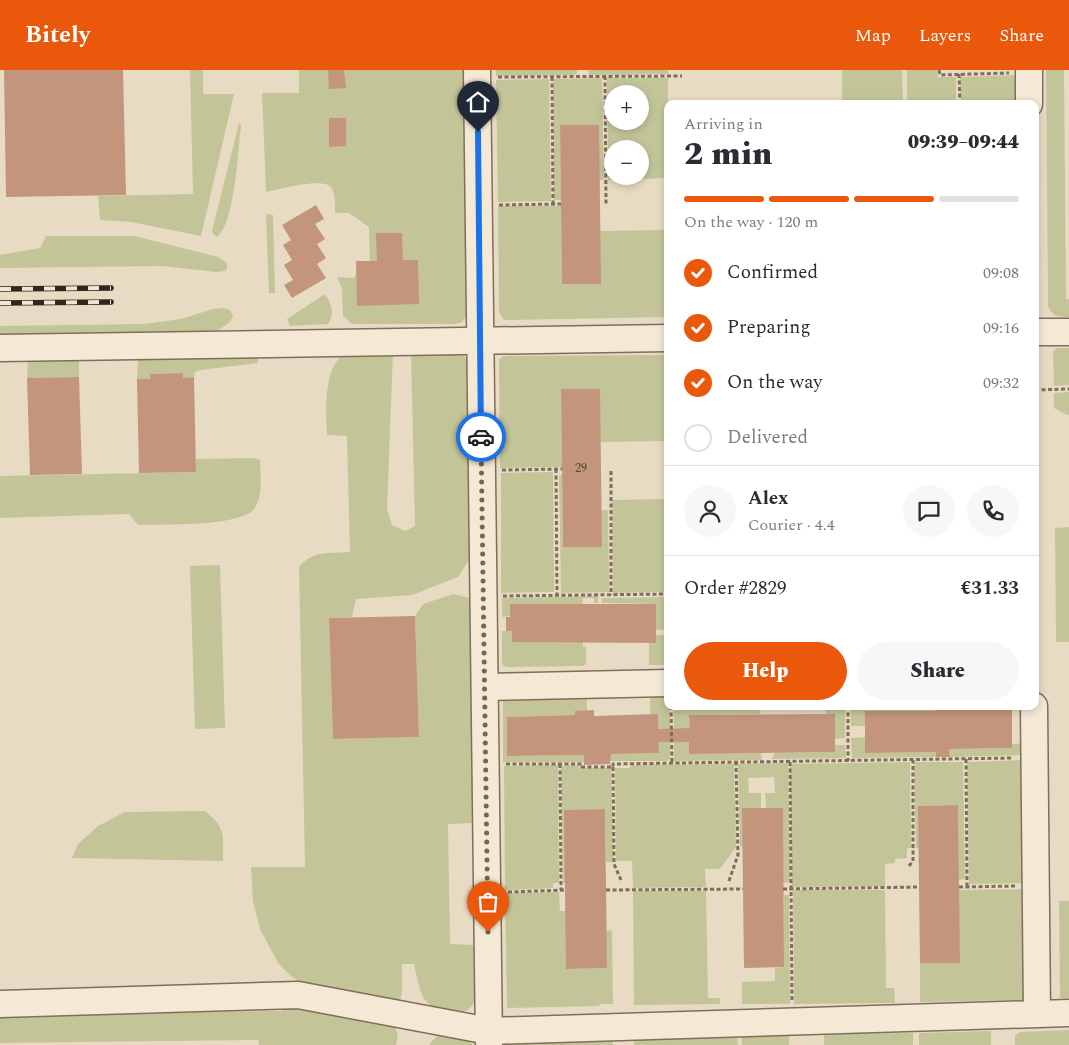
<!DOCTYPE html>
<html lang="en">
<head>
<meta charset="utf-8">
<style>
	:root { --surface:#fff; --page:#f7f7f7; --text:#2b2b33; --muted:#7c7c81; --line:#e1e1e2; --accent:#ea580c }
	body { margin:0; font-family:Spectral,serif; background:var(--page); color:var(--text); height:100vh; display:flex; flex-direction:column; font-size:19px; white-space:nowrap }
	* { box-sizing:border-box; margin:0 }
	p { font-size:16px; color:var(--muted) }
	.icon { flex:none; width:28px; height:28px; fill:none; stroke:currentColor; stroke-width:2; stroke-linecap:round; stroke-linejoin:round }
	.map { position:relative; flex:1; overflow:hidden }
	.details { position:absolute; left:664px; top:30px; width:375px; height:610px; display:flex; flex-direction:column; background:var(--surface); border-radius:10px; box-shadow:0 2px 8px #0003 }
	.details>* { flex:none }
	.fabs { position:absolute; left:604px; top:15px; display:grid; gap:10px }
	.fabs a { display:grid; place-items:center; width:45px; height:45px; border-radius:50%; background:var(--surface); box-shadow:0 2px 8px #0003; font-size:25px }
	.pin { position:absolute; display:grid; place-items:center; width:42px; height:42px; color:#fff; margin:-51px -21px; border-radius:50% 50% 50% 0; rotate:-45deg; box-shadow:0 0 5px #0007 }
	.pin .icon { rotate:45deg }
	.courier { position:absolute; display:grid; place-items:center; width:50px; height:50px; margin:-25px; border:4px solid #1a73e8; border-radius:50%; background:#fff; color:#222; box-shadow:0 1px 6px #0007 }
	.overview em { font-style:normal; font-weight:800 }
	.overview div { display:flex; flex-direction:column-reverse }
	.overview { display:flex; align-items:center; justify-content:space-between; height:85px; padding:0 20px }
	h1 { font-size:32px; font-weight:800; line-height:38px }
	.bar { display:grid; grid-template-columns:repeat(4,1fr); gap:8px 5px; align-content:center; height:60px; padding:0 20px }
	.bar i { height:6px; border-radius:4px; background:var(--line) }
	.bar .selected { background:var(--accent) }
	.bar p { grid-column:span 4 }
	.line { display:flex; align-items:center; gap:12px; padding:0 20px; border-top:1px solid var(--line) }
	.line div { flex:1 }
	.round { display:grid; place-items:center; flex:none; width:52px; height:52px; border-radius:26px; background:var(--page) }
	ol { padding:0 20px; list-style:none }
	li { display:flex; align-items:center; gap:15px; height:55px }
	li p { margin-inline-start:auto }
	li .icon { padding:5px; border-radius:50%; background:var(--accent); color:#fff; stroke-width:4 }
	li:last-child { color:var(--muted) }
	li i { width:28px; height:28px; border:2px solid var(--line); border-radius:50% }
	.cta { display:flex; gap:10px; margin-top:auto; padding:10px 20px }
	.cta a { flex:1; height:58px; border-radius:30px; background:var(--accent); color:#fff; font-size:20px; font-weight:800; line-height:58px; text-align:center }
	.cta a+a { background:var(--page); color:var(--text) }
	header { display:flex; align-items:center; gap:30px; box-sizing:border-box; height:70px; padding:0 25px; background:var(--accent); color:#fff }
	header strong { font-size:24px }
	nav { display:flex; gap:28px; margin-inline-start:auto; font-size:18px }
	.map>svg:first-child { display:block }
	.green { fill:#c3c599; fill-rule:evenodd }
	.building { fill:#c3957d }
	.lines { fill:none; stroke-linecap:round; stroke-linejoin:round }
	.minor-casing { stroke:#816d5c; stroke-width:29 }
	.path { stroke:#816d5c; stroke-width:3; stroke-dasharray:4 2.5; stroke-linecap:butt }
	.minor { stroke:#f4e9d5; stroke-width:26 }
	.rail-casing { stroke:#32271e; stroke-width:5.5 }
	.rail { stroke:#f1e6d2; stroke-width:4; stroke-dasharray:11; stroke-linecap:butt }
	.done { stroke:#726658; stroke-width:5; stroke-dasharray:0 9 }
	.route { stroke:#1a73e8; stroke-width:6 }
	.labels { text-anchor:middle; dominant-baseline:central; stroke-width:4.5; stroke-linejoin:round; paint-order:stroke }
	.number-label { font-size:12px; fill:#564236 }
</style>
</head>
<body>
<header>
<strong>Bitely</strong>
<nav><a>Map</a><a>Layers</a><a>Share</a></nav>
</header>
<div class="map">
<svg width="1069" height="975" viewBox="0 0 1069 975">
	<rect width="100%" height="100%" fill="#e8dbc3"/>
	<!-- green -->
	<g class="green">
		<path d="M190,0h13v24h31l-33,142 -70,-14 -31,-2 -2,-24 95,-2z"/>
		<path d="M299,0h165l3,245 -5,7 -7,2h-103l-9,-8 -1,-28 -5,-11 16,1 17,-14 -1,-37 -20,-14h-14c0,-8 1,-21 -5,-27 -10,-8 -51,3 -64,6l-4,-99h37z"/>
		<path d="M496,0h81v3l-2,2 -79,1z"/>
		<path d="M588,0h80v4l-79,1z"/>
		<path d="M842,0h60l1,34h-61z"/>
		<path d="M907,0h30l1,7h18v27h-49z"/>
		<path d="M1046,0h18l2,229h3v18c-11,0 -17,-1 -21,-11z"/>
		<path d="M1019,5v29h-58l-1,-27z"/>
		<path d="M602,8l2,102h-5v-55h-39l1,75h-7l-1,-121z"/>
		<path d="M607,8h61l-1,100 -59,2zM612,24h28v27h-28zM612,79h28v27h-28z"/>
		<path d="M549,9l2,122 -53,1 -2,-122z"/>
		<path d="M239,53l2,3c-3,23 -6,98 -24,111l-3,-2 -2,-4z"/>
		<path d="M498,136h63l1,78 38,-53 67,-1v87l-163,3 -5,-8z"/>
		<path d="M266,144l7,1 2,78h-6z"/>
		<path d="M46,166h89l83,21 9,6v6l-3,2 -8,1 -54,-6 -162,2v-13l40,-7z"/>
		<path d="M325,224c7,11 10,19 3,30l-38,2 -3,-7z"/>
		<path d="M223,238l7,2 3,6 -3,6 -17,12 -213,2v-10l144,-2 37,-5 32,-10z"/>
		<path d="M1057,278h12v37l-15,1 -1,-34z"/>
		<path d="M393,281l-6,158 5,16 13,6 10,-5 -4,-174 52,2 5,7 2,197 -12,19 -46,18 -56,4 -4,18 -23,1 4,121 86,-2 -4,-121 8,-12 30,-10 17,4 3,225 -25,1 2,120 24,1 1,57c-7,10 -12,11 -24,10 -31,-3 -31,-22 -37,-48h-12v29l-4,14 -93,-21 -14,-10 -13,-13 -18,-34 -7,-28 -2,-34h54l-6,-300c16,-18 30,-13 51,-15l-3,-116 -20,-1c-1,-20 -5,-76 22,-82 13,-3 30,-1 44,-2z"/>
		<path d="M258,283v10l-57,7 -6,2 -1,5 -11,1v-5l-33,1v5h-13l1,-20 8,-4z"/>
		<path d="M667,285v86l-67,1v-53h-39l1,78 -62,1 -1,-108 4,-4z"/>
		<path d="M79,290v17l-52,1 1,-17z"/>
		<path d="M1069,322v23h-2l-13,-7v-15z"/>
		<path d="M254,388l6,2c0,15 4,36 -6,49 -14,18 -92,15 -116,16l-9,-11 -129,4v-42l196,-4v-13z"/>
		<path d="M553,402l1,120 -53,1v-120z"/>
		<path d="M559,405h3l1,72h39l-1,-37h7l1,82 -48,1z"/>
		<path d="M667,429v93l-54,1 -1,-93z"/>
		<path d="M1069,457v115h-13l-1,-114z"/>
		<path d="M220,495l5,163 -30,1 -5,-163z"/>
		<path d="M598,526v7h-4v-5h-11l-1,7 -80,12v-19z"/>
		<path d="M667,527v32l-11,1v-26l-54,-1v-5z"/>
		<path d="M502,561h10v11h71v5h3v17l-3,2 -77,1 -4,-3z"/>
		<path d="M656,565h11v30h-18v-22h7z"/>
		<path d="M650,622h17l1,14h2v53l-3,2h-57l1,-7 47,-1v-38l-8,-1z"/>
		<path d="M587,626v15h-12v4l-68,2v39l77,-1v7h-81v-65z"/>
		<path d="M673,636h89v2l-2,1v5l-70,1v13l-16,3z"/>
		<path d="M826,636h19v32l-10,1v-25h-9z"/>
		<path d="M851,636h84l1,5h-71v15h-14z"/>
		<path d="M865,667v16l71,-1v5l-84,1 -1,-20z"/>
		<path d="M683,669l1,3h5l1,12 71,-1 1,7 -88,1v-21z"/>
		<path d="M1026,673v12l-76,2 -1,-8 63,-1v-4z"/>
		<path d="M835,675h10l1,13 -74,1 2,-6 61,-1z"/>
		<path d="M1026,690l2,123 -59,1 -2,-122z"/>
		<path d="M910,692l1,86h-4v10l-12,1v4l-10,1v22l-93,1 -2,-123z"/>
		<path d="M914,692h49l2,117 -6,1 -1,-75 -40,1 1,42h-3z"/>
		<path d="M788,693l2,119 -7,1v-75h-17l-1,-15h10l-1,-16 -26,1 1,15h12v15h-19l1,39 -3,-1 -2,-82z"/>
		<path d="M734,694l2,83 -16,22h-15l1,18 -73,1 -1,-27h-16l-1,-93h14l3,-3z"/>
		<path d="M558,695l1,118h-6v5l-48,2 -1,-124z"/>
		<path d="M579,695v3h32l2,94h-7l-1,-53 -40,1v73h-2l-2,-117z"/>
		<path d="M205,741c22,18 18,24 18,50l-151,-3 6,-14 20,-18 27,-14z"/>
		<path d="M1028,819l1,85h-6v26l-103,2v-39h40l-2,-73z"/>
		<path d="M793,820h92l1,98h8l1,15 -101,1z"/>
		<path d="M633,821h73l2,107h12v6l-86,1z"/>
		<path d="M559,822l1,19h6v58l41,-1 -1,-37 6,-1 1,74h-13l-1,2 -92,2 -2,-115z"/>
		<path d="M784,825h5l1,109h-48v-22l33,-1v-13l9,-1z"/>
		<path d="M1059,831h10v97h-9z"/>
		<path d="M284,928l109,25 5,11 -2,11h-137l-1,-5 -258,3v-29l282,-3z"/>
		<path d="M1069,960v15h-54v-10l5,-3z"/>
		<path d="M991,961v14h-72v-12z"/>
		<path d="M913,963v12h-89v-11z"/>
		<path d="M440,964l24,2 9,9h-43v-2z"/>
		<path d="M737,965l1,10h-104v-9z"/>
		<path d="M741,965h48v10h-47z"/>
		<path d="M612,966l1,9h-110v-1z"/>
	</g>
	<!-- building -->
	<g class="building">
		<path d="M4,0h119l3,125 -120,2z"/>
		<path d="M328,0h16l2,18 -17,1z"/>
		<path d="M329,48h17v28l-17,1z"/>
		<path d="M560,55h39l2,159h-39z"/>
		<path d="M316,135l8,14 -9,5 10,15 -8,5 9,14 -9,6 9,14 -34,20 -8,-13 9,-5 -9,-15 8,-5 -9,-15 8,-5 -9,-15z"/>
		<path d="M376,163h26l1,27h15l1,44 -62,2 -1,-45h21z"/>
		<path d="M183,303v5l11,-1 2,95 -57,1 -2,-94h13v-5z"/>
		<path d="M79,307l3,97 -52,1 -3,-97z"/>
		<path d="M561,319h39l2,158h-39z"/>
		<path d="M510,534h146v39l-144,-1v-11h-6v-14h4z"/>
		<path d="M415,546l4,121 -86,2 -4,-121z"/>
		<path d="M935,636h14v4h63v38l-63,1 1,8h-14v-5l-71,1v-42h71z"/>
		<path d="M594,640v6l64,-2v15l32,-1 -1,-13 146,-1v38l-146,2v-12h-31l1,11 -48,1 -1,10 -26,1v-10l-77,1v-39l68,-2v-4z"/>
		<path d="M958,735l2,158h-40l-2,-157z"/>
		<path d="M742,738h41l1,159 -40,1z"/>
		<path d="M605,739l2,159 -41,1 -2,-159z"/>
	</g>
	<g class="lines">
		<!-- minor casing -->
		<g class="minor-casing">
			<g id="minor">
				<path d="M477,0l12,975"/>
				<path d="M1029,0v34"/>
				<path d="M1035,262h34"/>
				<path d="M0,278l668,-10"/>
				<path d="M485,617l183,-4"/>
				<path d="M1034,636l3,307"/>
				<path d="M0,934l298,-9 191,36 580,-18"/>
			</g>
		</g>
		<!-- path -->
		<g class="path">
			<path d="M939,0l1,5 69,-2"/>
			<path d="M959,4l1,30"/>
			<path d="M605,6l1,129"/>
			<path d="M498,7l184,-1"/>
			<path d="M552,7l1,127"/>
			<path d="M499,135l62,-1"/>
			<path d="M1035,320l34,-1"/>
			<path d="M556,399l1,126"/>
			<path d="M502,400l60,-1"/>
			<path d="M611,401v124"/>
			<path d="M503,526l165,-2"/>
			<path d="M671,636l1,57"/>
			<path d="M848,636v55"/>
			<path d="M966,689l1,128"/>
			<path d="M790,692l2,239"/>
			<path d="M506,694h76v3h31v-3l400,-6"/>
			<path d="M560,694l1,126"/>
			<path d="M613,697l1,97 7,16"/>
			<path d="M909,796l4,-5v-101"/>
			<path d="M729,811l9,-26 -2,-93"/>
			<path d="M959,817l57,-1"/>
			<path d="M783,819l136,-2"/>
			<path d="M606,820l137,-1"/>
			<path d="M508,822l57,-2"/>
		</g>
		<!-- minor -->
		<use href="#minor" class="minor"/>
		<!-- rail casing -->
		<g class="rail-casing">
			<g id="rail">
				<path d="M0,219l111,-1"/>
				<path d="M0,233l111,-1"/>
			</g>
		</g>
		<!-- rail -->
		<use href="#rail" class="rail"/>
	</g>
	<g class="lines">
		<!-- done -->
		<path class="done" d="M481,367l7,495"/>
		<!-- route -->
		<path class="route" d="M478,62l3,305"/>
	</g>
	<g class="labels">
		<!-- number labels -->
		<g class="number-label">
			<text x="581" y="398">29</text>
		</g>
	</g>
</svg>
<div class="fabs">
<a>+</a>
<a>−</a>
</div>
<div class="pin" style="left:488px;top:862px;background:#ea580c"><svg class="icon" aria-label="bag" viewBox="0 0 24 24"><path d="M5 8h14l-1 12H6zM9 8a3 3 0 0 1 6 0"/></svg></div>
<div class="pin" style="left:478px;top:62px;background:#1f2937"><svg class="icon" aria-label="home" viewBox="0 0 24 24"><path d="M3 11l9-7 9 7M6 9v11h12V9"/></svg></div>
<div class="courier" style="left:481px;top:367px"><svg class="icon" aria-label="car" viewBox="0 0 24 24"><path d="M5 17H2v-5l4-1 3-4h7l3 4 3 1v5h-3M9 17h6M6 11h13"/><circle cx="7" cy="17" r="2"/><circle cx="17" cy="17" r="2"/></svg></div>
<section class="details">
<div class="overview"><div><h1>2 min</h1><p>Arriving in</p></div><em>09:39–09:44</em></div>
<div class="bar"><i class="selected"></i><i class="selected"></i><i class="selected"></i><i></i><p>On the way · 120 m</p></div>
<ol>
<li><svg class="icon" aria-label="check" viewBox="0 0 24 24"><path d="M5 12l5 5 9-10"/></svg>Confirmed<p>09:08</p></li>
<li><svg class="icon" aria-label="check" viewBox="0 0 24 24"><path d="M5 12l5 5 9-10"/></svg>Preparing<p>09:16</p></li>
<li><svg class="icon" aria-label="check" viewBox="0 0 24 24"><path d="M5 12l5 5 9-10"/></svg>On the way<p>09:32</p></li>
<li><i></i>Delivered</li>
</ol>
<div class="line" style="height:90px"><a class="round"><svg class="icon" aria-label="person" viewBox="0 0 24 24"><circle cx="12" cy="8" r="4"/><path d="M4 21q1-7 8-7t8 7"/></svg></a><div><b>Alex</b><p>Courier · 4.4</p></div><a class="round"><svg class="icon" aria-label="chat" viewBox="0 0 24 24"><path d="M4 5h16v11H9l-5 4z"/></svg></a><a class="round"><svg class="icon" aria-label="phone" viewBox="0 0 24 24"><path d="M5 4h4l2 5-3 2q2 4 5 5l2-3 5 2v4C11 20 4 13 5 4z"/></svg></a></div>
<div class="line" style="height:65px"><div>Order #2829</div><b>€31.33</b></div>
<div class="cta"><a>Help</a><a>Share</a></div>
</section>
</div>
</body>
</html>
